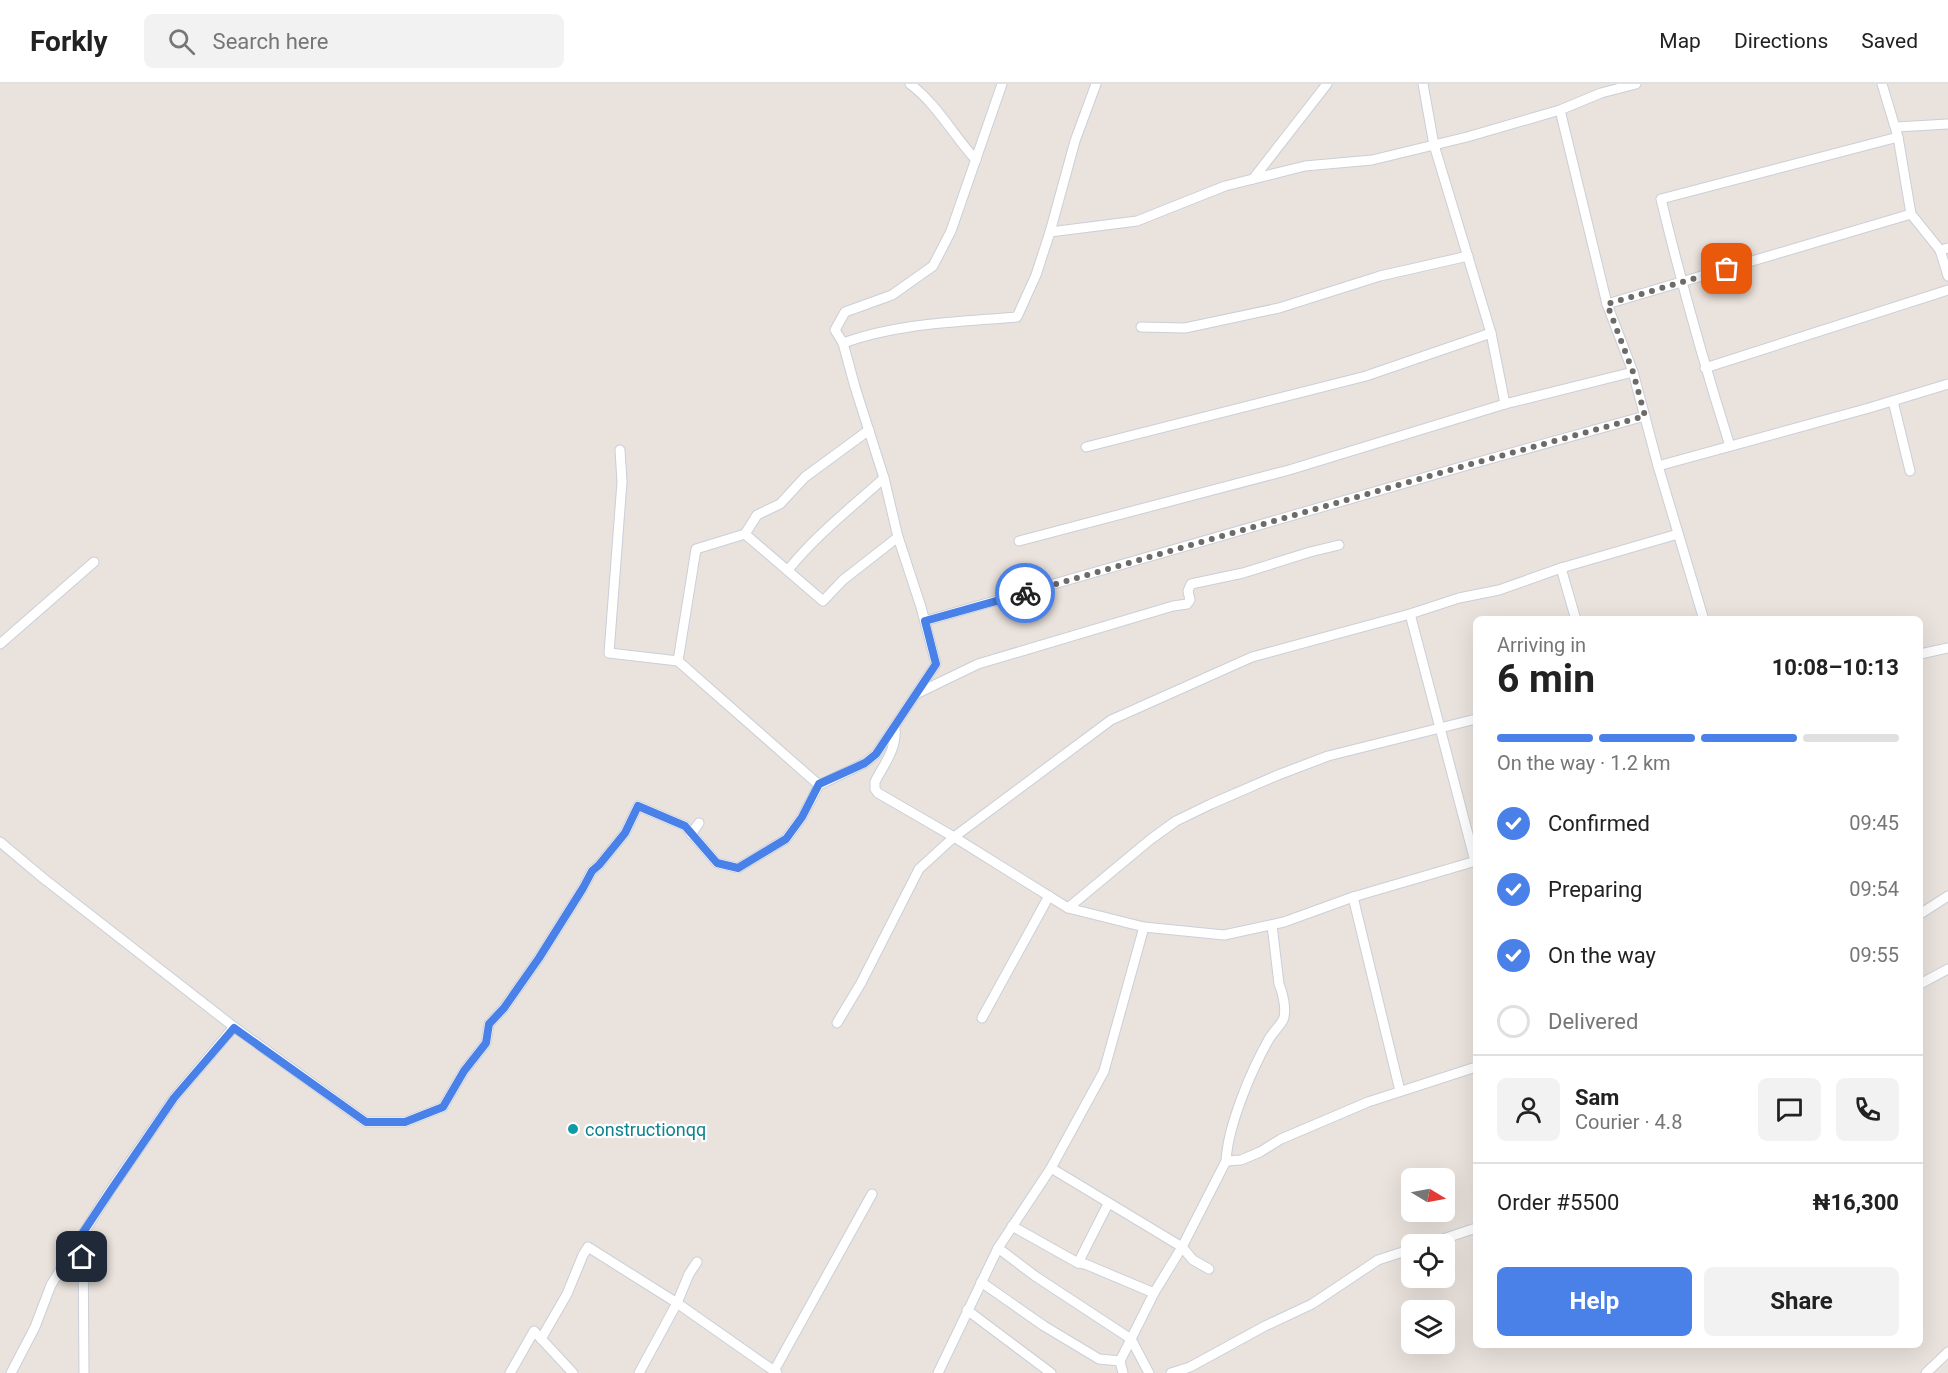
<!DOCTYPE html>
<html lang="en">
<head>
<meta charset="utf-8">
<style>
	:root { --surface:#fff; --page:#f2f2f2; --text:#222; --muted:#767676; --line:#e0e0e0; --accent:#4a81e8 }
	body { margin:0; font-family:Roboto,sans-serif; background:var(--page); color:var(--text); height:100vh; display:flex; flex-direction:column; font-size:22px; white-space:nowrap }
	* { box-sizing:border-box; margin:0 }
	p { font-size:20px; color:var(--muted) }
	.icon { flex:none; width:33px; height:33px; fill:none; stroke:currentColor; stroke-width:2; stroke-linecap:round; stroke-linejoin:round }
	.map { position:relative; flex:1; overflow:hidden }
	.side { position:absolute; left:1473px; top:532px; width:450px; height:732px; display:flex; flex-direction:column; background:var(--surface); border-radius:9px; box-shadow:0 6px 24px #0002 }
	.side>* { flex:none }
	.needle { width:39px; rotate:100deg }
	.controls { position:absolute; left:1401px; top:1084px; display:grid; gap:12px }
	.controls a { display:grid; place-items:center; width:54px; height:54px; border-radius:9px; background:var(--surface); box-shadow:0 6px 24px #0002; font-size:30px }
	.pin { position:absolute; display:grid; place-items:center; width:51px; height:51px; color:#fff; margin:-26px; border-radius:12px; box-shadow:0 3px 9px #0006 }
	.courier { position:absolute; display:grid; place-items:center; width:60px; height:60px; margin:-30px; border:4px solid #4a81e8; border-radius:50%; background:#fff; color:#222; box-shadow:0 2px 8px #0007 }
	.headline em { font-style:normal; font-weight:700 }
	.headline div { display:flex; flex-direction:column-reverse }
	.headline { display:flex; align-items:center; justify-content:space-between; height:102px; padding:0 24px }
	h1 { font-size:39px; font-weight:700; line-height:45px }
	.bar { display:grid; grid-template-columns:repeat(4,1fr); gap:9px 6px; align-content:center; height:72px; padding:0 24px }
	.bar i { height:8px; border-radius:4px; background:var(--line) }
	.bar .active { background:var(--accent) }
	.bar p { grid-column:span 4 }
	.line { display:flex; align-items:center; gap:15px; padding:0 24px; border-top:2px solid var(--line) }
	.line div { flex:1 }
	.round { display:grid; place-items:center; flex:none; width:63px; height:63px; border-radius:9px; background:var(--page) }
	ol { padding:0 24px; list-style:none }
	li { display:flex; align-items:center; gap:18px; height:66px }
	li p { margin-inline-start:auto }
	li .icon { padding:6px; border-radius:50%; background:var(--accent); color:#fff; stroke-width:4 }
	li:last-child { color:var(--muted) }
	li i { width:33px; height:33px; border:3px solid var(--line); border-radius:50% }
	.action { display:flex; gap:12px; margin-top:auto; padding:12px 24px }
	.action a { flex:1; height:69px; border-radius:9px; background:var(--accent); color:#fff; font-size:24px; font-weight:700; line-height:69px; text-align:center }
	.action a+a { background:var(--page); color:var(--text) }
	header { display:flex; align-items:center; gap:36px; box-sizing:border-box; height:84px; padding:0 30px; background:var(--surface); border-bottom:2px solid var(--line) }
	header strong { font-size:28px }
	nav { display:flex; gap:33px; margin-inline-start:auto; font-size:21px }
	.search { width:420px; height:54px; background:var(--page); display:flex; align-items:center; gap:15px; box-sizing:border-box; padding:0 21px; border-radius:9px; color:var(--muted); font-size:22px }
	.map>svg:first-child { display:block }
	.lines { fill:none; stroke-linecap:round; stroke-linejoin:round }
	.street-casing { stroke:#cacfd9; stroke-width:11 }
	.street { stroke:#fff; stroke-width:9 }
	.done { stroke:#6d6a68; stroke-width:6; stroke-dasharray:0 10.8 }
	.route { stroke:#4a81e8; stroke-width:8 }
	.culture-dot { fill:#0f9aa8; stroke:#fff; stroke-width:2 }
	.labels { text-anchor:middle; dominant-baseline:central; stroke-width:4.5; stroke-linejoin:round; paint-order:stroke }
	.culture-label { font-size:18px; fill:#0d838f; stroke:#fff; text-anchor:start }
</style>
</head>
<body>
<header>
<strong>Forkly</strong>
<div class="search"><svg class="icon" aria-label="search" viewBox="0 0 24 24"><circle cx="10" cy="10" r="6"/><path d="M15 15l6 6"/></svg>Search here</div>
<nav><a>Map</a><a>Directions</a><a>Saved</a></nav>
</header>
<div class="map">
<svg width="1948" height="1289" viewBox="0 0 1948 1289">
	<rect width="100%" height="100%" fill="#eae2dc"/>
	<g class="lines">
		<!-- street casing -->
		<g class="street-casing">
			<g id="street">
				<path d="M910,0c27,20 43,51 66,76"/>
				<path d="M1423,0l11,61 57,188 14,71"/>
				<path d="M1882,0l16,53 13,77 29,36 8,-2"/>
				<path d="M1560,26l47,194 26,68 25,94 46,154"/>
				<path d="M1896,43l52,-3"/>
				<path d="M1253,95l74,-95"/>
				<path d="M1050,148l87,-11 88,-35 80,-20 67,-6 95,-23 93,-27 41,-17 35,-9"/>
				<path d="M1940,166l8,26"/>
				<path d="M1607,220l304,-90"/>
				<path d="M1141,243l44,1 94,-20 101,-32 88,-20"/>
				<path d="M843,259c56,-20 115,-21 174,-26l19,-42 14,-43 25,-91 21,-57"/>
				<path d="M1705,284l243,-78"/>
				<path d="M1893,317l17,70"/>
				<path d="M869,346l-64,47 -25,27 -23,11 -12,19 78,67 20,-21 55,-43"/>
				<path d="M1730,362c-26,-82 -49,-164 -69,-247l237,-62"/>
				<path d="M1086,363l280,-71 125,-43"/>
				<path d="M620,366l2,32 -13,171 69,8 141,124"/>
				<path d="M1658,382l211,-58 79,-24"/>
				<path d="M1019,457l270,-71 216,-66 128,-32"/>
				<path d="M1561,484l117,-34"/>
				<path d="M788,486c28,-35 63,-62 96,-92"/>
				<path d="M1410,530l65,247"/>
				<path d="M925,537l550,-158 170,-47"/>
				<path d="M0,560l94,-82"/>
				<path d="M1920,570l28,-6"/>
				<path d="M678,577l18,-112 49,-15"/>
				<path d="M918,609l60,-29 195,-58 14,-2 3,-4 -2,-9 3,-7 52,-11 67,-21 29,-7"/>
				<path d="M895,644c2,21 -11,36 -20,54v7l3,4 76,44 114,71 83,-69 25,-18 35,-17 67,-29 50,-19 148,-37"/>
				<path d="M691,750l8,-11"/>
				<path d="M0,758l43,36 191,149 132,95h39l38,-15 21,-36 22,-28 3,-19 15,-16 35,-50 44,-70 9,-17 7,-6 26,-32 13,-27 47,20 32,37 21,5 48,-29 16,-22 17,-32 46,-22 11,-9 60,-90 -15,-57 -23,-70 -14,-59 -29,-91 -12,-44 -8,-13 10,-18 47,-17 41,-29 18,-35 51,-147"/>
				<path d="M1353,813l47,194"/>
				<path d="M1068,824l76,19 80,8 60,-13 69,-25 123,-36"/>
				<path d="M1920,830l28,-18"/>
				<path d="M1920,900l28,-15"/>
				<path d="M982,934l67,-122"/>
				<path d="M837,939l24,-40 58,-114 35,-32 157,-117 141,-63 158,-43 49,-16 40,-8 62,-22 15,52"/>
				<path d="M1226,1077l15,-1 19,-8 21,-13 87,-37 108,-35"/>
				<path d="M1051,1084l131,79 11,13 16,9"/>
				<path d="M1012,1142l66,37 7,1 69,29"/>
				<path d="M83,1151l1,138"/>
				<path d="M1425,1161l51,-17"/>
				<path d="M998,1164l37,28 96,63 18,34"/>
				<path d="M1078,1179l30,-59"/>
				<path d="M981,1198l63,44 55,33 21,2 3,12"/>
				<path d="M967,1226l84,63"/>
				<path d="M541,1255l26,-45 16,-39 5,-8 89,56 100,70"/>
				<path d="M1120,1277l34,-68 28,-46 44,-86c2,-36 25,-90 43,-122 4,-7 10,-12 14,-19 4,-9 0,-27 -4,-36l-7,-59"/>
				<path d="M774,1287l98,-177"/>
				<path d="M11,1289l24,-46 16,-42 60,-96 63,-91 60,-71"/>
				<path d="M510,1289l24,-42 39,42"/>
				<path d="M639,1289l38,-70 12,-29 8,-12"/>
				<path d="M938,1289l60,-125 53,-80 53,-97 40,-144"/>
				<path d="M1171,1289l19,-6 75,-41 47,-22 66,-44 34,-11"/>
				<path d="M1926,1289l22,-21"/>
			</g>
		</g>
		<!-- street -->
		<use href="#street" class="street"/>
	</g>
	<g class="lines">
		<!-- done -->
		<path class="done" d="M1025,509l450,-130 170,-47 -12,-44 -26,-68 120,-35"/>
		<!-- route -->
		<path class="route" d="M82,1173v-23l29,-44 63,-92 60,-70 132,94h39l38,-15 21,-36 22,-28 3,-19 15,-16 35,-50 44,-70 9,-17 7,-6 26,-32 13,-27 47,20 32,37 21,5 48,-29 16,-22 17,-33 46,-21 11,-9 60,-90 -11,-43 100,-28"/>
	</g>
	<!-- markers -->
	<circle class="culture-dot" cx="573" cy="1045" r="6"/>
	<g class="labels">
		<!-- culture labels -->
		<g class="culture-label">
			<text x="585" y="1045">constructionqq</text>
		</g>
	</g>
</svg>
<div class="controls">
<a><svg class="needle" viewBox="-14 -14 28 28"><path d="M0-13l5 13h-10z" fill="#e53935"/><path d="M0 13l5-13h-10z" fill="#767676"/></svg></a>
<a><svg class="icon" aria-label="locate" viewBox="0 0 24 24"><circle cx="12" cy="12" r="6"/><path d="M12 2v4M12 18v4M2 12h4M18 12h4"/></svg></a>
<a><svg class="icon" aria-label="layers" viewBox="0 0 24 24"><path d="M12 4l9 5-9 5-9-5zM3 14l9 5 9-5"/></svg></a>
</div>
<div class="pin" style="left:1727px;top:185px;background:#ea580c"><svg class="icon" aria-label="bag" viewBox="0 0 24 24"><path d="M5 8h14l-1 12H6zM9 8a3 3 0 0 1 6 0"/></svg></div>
<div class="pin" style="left:82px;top:1173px;background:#1f2937"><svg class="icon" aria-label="home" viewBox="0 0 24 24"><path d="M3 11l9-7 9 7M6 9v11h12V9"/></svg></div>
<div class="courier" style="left:1025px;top:509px"><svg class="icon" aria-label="bike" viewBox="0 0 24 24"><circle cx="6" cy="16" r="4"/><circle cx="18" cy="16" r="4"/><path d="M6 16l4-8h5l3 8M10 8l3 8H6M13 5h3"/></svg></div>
<section class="side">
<div class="headline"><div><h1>6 min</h1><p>Arriving in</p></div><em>10:08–10:13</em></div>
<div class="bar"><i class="active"></i><i class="active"></i><i class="active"></i><i></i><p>On the way · 1.2 km</p></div>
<ol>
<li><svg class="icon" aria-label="check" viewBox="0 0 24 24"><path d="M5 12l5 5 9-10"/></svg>Confirmed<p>09:45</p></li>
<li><svg class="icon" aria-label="check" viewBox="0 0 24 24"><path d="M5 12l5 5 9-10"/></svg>Preparing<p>09:54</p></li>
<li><svg class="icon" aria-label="check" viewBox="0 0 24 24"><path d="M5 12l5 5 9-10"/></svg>On the way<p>09:55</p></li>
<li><i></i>Delivered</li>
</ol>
<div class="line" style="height:108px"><a class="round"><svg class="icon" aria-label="person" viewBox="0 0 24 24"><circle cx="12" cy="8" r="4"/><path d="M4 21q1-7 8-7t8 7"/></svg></a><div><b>Sam</b><p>Courier · 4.8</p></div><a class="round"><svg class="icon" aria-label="chat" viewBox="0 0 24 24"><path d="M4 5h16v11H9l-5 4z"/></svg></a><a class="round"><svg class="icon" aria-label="phone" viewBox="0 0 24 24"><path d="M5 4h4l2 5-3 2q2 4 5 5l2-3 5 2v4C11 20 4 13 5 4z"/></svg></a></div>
<div class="line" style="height:78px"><div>Order #5500</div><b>₦16,300</b></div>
<div class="action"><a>Help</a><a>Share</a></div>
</section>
</div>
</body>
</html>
